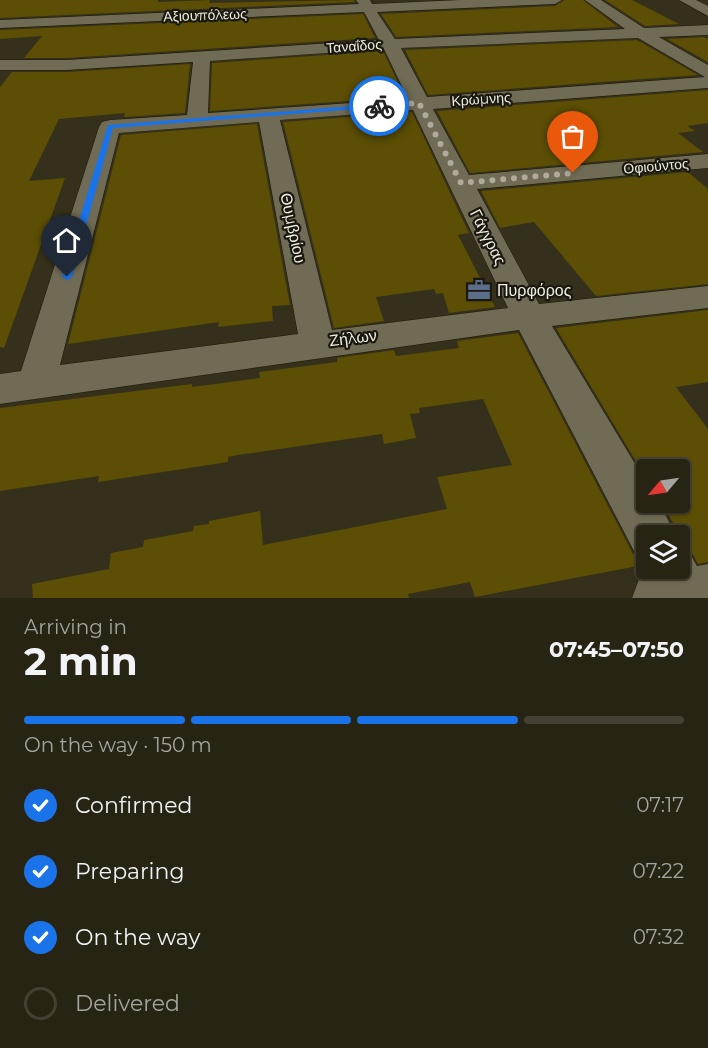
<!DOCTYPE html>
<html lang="en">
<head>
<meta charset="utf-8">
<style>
	:root { --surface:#282414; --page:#302c1d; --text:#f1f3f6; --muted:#a5a4a0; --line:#444134; --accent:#1a73e8 }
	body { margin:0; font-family:Montserrat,sans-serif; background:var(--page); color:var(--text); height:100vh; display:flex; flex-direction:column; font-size:22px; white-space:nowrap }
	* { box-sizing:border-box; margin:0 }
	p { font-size:20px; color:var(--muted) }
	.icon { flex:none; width:33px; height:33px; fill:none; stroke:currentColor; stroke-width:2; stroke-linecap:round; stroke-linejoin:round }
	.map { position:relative; height:598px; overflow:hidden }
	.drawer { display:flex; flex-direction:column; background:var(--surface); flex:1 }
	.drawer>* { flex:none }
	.needle { width:39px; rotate:241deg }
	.fabs { position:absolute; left:636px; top:459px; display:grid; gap:12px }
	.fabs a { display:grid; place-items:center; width:54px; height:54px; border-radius:6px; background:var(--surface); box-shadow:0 2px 4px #0004,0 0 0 2px var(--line); font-size:30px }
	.pin { position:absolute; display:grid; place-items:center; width:51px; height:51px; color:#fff; margin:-62px -26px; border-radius:50% 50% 50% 0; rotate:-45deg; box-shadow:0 0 6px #0007 }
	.pin .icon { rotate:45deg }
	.courier { position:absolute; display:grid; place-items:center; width:60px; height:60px; margin:-30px; border:4px solid #1a73e8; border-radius:50%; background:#fff; color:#222; box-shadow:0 2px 8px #0007 }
	.summary em { font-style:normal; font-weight:700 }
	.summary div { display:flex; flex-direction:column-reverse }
	.summary { display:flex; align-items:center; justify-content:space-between; height:102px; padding:0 24px }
	h1 { font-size:39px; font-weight:700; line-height:45px }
	.bar { display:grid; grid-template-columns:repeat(4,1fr); gap:9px 6px; align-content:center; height:72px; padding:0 24px }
	.bar i { height:8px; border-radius:4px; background:var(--line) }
	.bar .active { background:var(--accent) }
	.bar p { grid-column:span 4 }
	ol { padding:0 24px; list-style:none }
	li { display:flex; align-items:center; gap:18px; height:66px }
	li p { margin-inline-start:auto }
	li .icon { padding:6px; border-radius:50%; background:var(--accent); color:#fff; stroke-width:4 }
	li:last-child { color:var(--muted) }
	li i { width:33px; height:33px; border:3px solid var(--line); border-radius:50% }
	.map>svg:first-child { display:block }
	.building { fill:#5c4e04 }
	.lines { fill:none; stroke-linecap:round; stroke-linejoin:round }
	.minor-casing { stroke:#1d1804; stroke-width:1 }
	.minor { fill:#706b54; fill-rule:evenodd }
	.route { fill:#1a73e8 }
	.done { stroke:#afab9b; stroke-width:6; stroke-dasharray:0 10.8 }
	.labels { text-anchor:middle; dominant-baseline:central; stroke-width:4.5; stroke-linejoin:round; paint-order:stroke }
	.far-street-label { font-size:14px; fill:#f0ede0; stroke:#1a180f }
	.street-label { font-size:16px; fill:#f0ede0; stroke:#1a180f }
	.poi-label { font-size:16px; fill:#f0ede0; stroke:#1a180f; text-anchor:start }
</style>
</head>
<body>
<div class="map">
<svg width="708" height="598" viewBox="0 0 708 598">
	<rect width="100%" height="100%" fill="#35301b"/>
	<!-- building -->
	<g class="building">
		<path d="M0,0h158v2l52,-2 -1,3 145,-3 1,2 -355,16z"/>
		<path d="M564,0h19l35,27 -222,10 -15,-23 174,-8z"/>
		<path d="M605,0h27l47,24 -34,2z"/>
		<path d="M363,14l12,24 -308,20h-43l18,-22 -42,3v-9z"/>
		<path d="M704,37l4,2v23l-41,-23z"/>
		<path d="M637,40l61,35 -270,20 -23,-45z"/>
		<path d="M383,51l22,46 -195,14 2,-48z"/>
		<path d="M190,64l-5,49 -61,4 1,-4 -66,6 -30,62 36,-3 -61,170 -4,-1v-260l12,-15h55z"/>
		<path d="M708,90v33l-21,3 8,5 -17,2 25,19 -233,21 -33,-62z"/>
		<path d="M412,112l57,121 -11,2 37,72 -46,6 -6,-20 -7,1 -2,-5 -58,8 8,24 -50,7 -51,-206z"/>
		<path d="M257,124l33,181 -18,1 1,15 -55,6 1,-5 -151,22 53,-209z"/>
		<path d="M688,172l20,17v95l-112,12 -62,-74 -34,6 -19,-37z"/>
		<path d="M708,310v72l-32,5 32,42v133l-10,2 -8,-15 -10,-4v-9l-18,-34h18v-32h-34v8l-90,-150z"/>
		<path d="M518,333l115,221 13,6 -3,5 -168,32 -5,-15 -62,12 1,4h-376l-1,-14 77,-15 2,-16 32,-6 1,-7 49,-9 1,-5 15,-2v-3l51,-10 3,34 184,-36 -10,-32 75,-12 -29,-66 -64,9 1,5 -10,1 6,24 -32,6 -2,-10 -144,21 -10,2v5l-130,20 1,-6 -99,15v-83l192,-24v3l68,-9 -1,-6 78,-10v-4l57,-8 2,6 63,-8 -2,-7z"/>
	</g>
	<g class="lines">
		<!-- minor casing -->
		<g class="minor-casing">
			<g id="minor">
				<path d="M356,0h14l2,4 88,-4h102l-7,4 -178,8 18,27 230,-10 -40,-29h16l43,28 64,-3v10l-49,2 49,28v23l-275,21 36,66 239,-21v14l-231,21 62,115 169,-18v22l-156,18 94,156v20h13l17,34h-30v22l-11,-5 -116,-223 -519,74v-30l21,-3 78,-244 3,-5 8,-2 77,-5 6,-53 -126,8h-67v-10h67l312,-20 -15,-28 -364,16v-8l359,-16zM638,38l67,39 -278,20 -26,-49zM384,49l24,50 -200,14 2,-52zM413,110l95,198 -176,22 -52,-210zM259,122l39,212 -238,31 59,-232z"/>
				<path d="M679,0h17l12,6v10z"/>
				<path d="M680,547l8,3 9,16 11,-2v34h-76l7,-19 9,-3 -3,-8 1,-4v4h34z"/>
			</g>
		</g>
		<!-- minor -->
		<use href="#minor" class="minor"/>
	</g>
	<!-- route -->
	<path class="route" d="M379,104l2,3 -268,21 -41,149 -5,3 -5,-3 46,-152z"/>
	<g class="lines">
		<!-- done -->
		<path class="done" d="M379,106l40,-3 42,80 112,-10"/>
	</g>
	<!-- icons -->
	<defs>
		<g id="office-bare" transform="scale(1.8)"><path d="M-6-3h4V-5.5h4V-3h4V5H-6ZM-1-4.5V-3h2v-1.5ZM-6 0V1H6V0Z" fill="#5c6f8a" stroke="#1a180f" stroke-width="2.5" paint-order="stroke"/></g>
	</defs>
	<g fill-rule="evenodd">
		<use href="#office-bare" x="479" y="290"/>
	</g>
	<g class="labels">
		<!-- far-street labels -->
		<g class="far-street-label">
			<text transform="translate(205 15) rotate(-2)">Αξιουπόλεως</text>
			<text transform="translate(354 46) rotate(-4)">Ταναΐδος</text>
			<text transform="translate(481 99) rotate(-4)">Κρώμνης</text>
			<text transform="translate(656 166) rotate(-5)">Οφιούντος</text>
		</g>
		<!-- street labels -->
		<g class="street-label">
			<text transform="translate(293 228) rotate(78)">Θυμβρίου</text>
			<text transform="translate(488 237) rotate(63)">Γάγγρας</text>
			<text transform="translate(353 338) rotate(-7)">Ζήλων</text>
		</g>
		<!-- poi labels -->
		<g class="poi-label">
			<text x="497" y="290">Πυρφόρος</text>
		</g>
	</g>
</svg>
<div class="fabs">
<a><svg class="needle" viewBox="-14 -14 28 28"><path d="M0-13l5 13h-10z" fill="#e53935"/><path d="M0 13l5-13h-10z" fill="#a5a4a0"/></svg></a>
<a><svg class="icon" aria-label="layers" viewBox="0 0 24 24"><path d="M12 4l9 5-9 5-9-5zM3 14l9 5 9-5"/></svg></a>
</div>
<div class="pin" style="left:573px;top:173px;background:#ea580c"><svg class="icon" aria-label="bag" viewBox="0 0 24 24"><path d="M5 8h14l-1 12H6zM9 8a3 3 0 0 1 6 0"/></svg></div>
<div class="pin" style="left:67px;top:277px;background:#1f2937"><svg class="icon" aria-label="home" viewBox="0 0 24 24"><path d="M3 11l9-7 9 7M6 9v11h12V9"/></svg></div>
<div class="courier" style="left:379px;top:106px"><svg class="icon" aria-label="bike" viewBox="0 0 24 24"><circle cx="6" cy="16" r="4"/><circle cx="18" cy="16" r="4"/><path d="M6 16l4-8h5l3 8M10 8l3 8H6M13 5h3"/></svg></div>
</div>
<section class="drawer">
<div class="summary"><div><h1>2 min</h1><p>Arriving in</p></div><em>07:45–07:50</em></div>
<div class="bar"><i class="active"></i><i class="active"></i><i class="active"></i><i></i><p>On the way · 150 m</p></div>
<ol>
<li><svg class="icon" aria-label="check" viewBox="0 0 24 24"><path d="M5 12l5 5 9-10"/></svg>Confirmed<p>07:17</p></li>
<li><svg class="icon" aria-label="check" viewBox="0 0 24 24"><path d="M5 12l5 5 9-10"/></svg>Preparing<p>07:22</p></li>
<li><svg class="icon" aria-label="check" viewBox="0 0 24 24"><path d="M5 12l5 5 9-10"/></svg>On the way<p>07:32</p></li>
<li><i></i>Delivered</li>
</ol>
</section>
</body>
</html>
